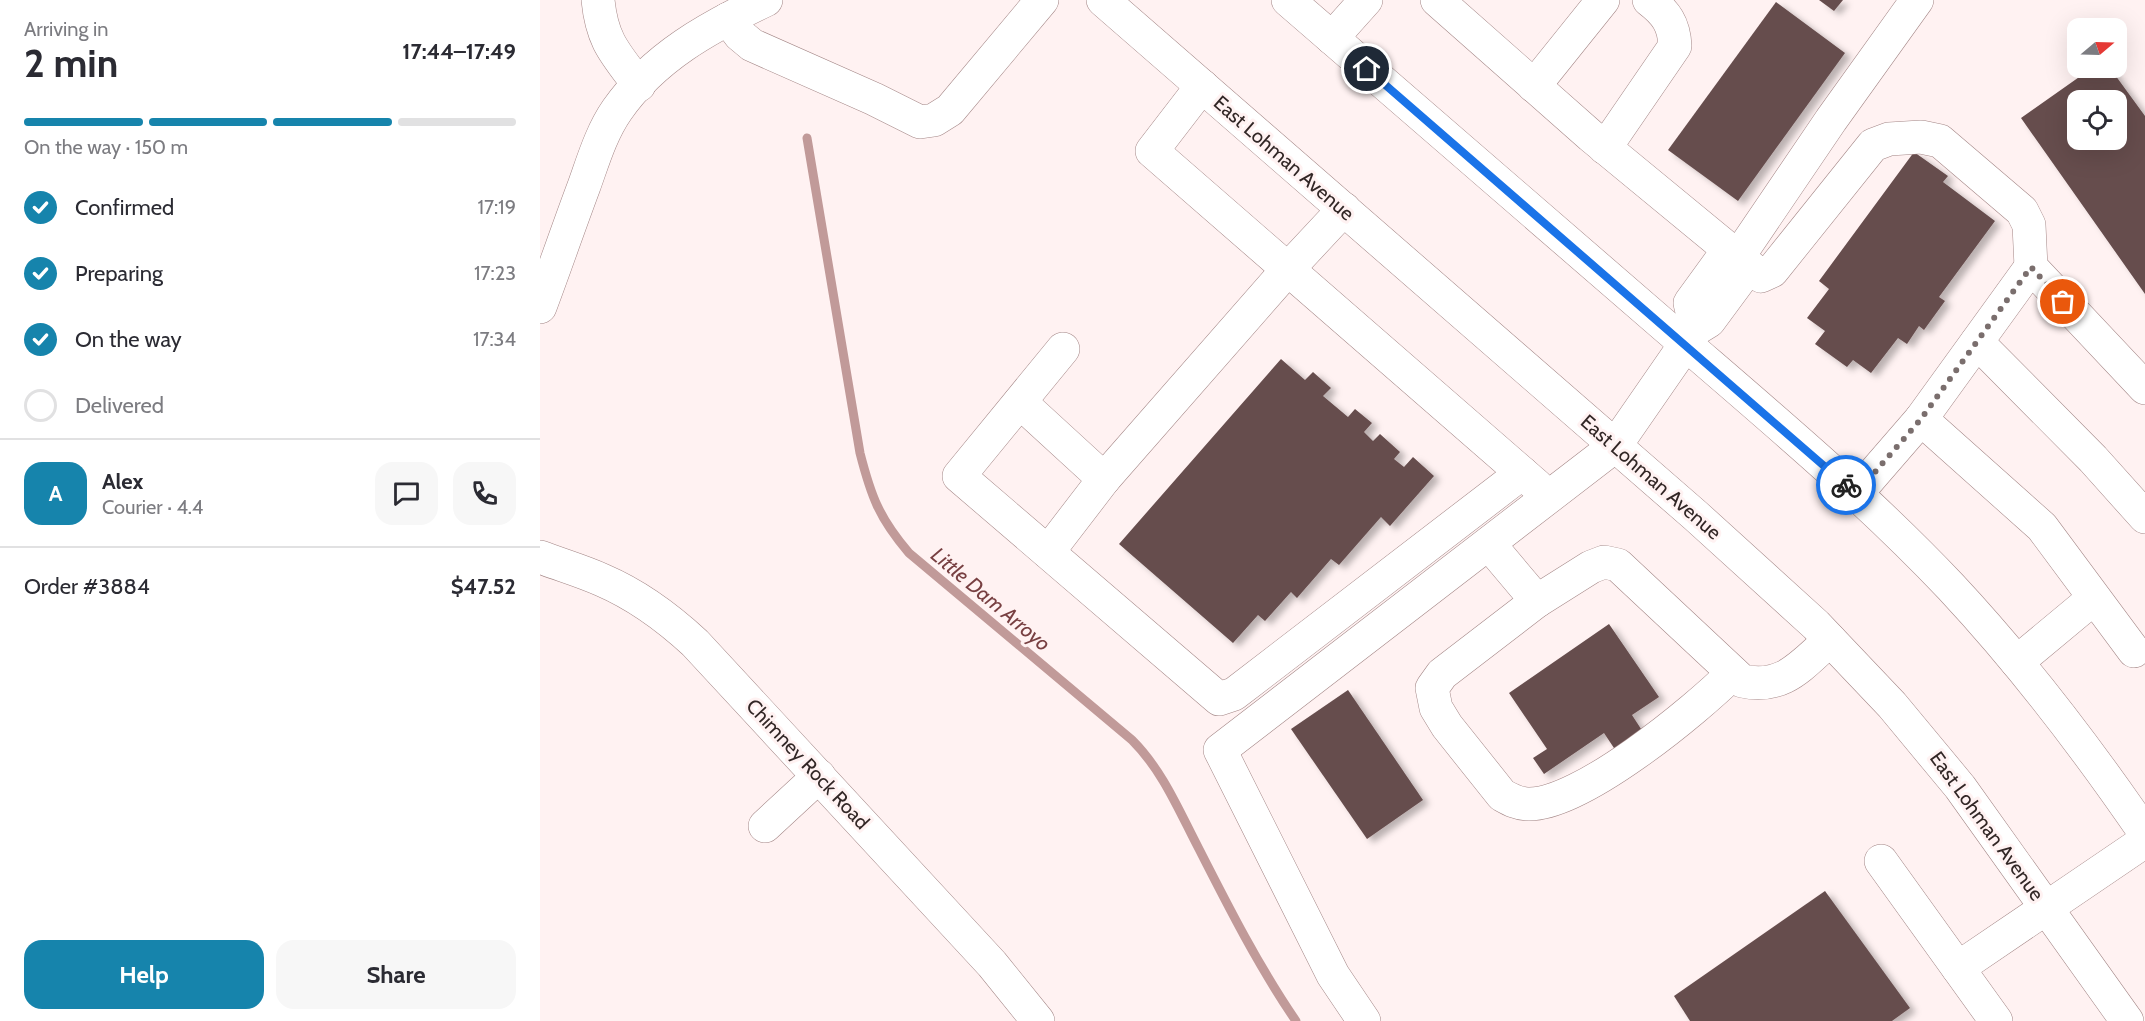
<!DOCTYPE html>
<html lang="en">
<head>
<meta charset="utf-8">
<style>
	:root { --surface:#fff; --page:#f7f7f7; --text:#2b2b33; --muted:#7c7c81; --line:#e1e1e2; --accent:#1684ac }
	body { margin:0; font-family:Cabin,sans-serif; background:var(--page); color:var(--text); height:100vh; display:flex; flex-direction:column; font-size:22px; white-space:nowrap }
	* { box-sizing:border-box; margin:0 }
	p { font-size:20px; color:var(--muted) }
	.icon { flex:none; width:33px; height:33px; fill:none; stroke:currentColor; stroke-width:2; stroke-linecap:round; stroke-linejoin:round }
	.map { position:relative; flex:1; overflow:hidden }
	.sheet { display:flex; flex-direction:column; background:var(--surface); width:540px }
	.sheet>* { flex:none }
	.needle { width:39px; rotate:71deg }
	.fabs { position:absolute; left:1527px; top:18px; display:grid; gap:12px }
	.fabs a { display:grid; place-items:center; width:60px; height:60px; border-radius:12px; background:var(--surface); box-shadow:0 6px 24px #0002; font-size:30px }
	.pin { position:absolute; display:grid; place-items:center; width:51px; height:51px; color:#fff; margin:-26px; border:3px solid #fff; border-radius:50%; box-shadow:0 2px 6px #0007 }
	.courier { position:absolute; display:grid; place-items:center; width:60px; height:60px; margin:-30px; border:4px solid #1a73e8; border-radius:50%; background:#fff; color:#222; box-shadow:0 2px 8px #0007 }
	.summary em { font-style:normal; font-weight:800 }
	.summary div { display:flex; flex-direction:column-reverse }
	.summary { display:flex; align-items:center; justify-content:space-between; height:102px; padding:0 24px }
	h1 { font-size:39px; font-weight:800; line-height:45px }
	.bar { display:grid; grid-template-columns:repeat(4,1fr); gap:9px 6px; align-content:center; height:72px; padding:0 24px }
	.bar i { height:8px; border-radius:4px; background:var(--line) }
	.bar .on { background:var(--accent) }
	.bar p { grid-column:span 4 }
	.line { display:flex; align-items:center; gap:15px; padding:0 24px; border-top:2px solid var(--line) }
	.line div { flex:1 }
	.round { display:grid; place-items:center; flex:none; width:63px; height:63px; border-radius:18px; background:var(--page) }
	ol { padding:0 24px; list-style:none }
	li { display:flex; align-items:center; gap:18px; height:66px }
	li p { margin-inline-start:auto }
	li .icon { padding:6px; border-radius:50%; background:var(--accent); color:#fff; stroke-width:4 }
	li:last-child { color:var(--muted) }
	li i { width:33px; height:33px; border:3px solid var(--line); border-radius:50% }
	.cta { display:flex; gap:12px; margin-top:auto; padding:12px 24px }
	.cta a { flex:1; height:69px; border-radius:18px; background:var(--accent); color:#fff; font-size:24px; font-weight:800; line-height:69px; text-align:center }
	.cta a+a { background:var(--page); color:var(--text) }
	main { display:flex; flex:1; min-height:0 }
	.map>svg:first-child { display:block }
	.lines { fill:none; stroke-linecap:round; stroke-linejoin:round }
	.stream { stroke:#c19a99; stroke-width:9 }
	.building { fill:#664d4d; fill-rule:evenodd; filter:url(#shadow) }
	.minor-casing { stroke:#a48787; stroke-width:34 }
	.major-casing { stroke:#a48787; stroke-width:34 }
	.minor { stroke:#fff; stroke-width:33 }
	.major { stroke:#fff; stroke-width:33 }
	.done { stroke:#7a6e6d; stroke-width:6; stroke-dasharray:0 10.8 }
	.route { stroke:#1a73e8; stroke-width:8 }
	.labels { text-anchor:middle; dominant-baseline:central; stroke-width:6; stroke-linejoin:round; paint-order:stroke }
	.street-label { font-size:20px; fill:#322726; stroke:#fff2f2 }
	.water-label { font-size:21px; font-style:italic; fill:#784042; stroke:#fff2f2 }
</style>
</head>
<body>
<main>
<section class="sheet">
<div class="summary"><div><h1>2 min</h1><p>Arriving in</p></div><em>17:44–17:49</em></div>
<div class="bar"><i class="on"></i><i class="on"></i><i class="on"></i><i></i><p>On the way · 150 m</p></div>
<ol>
<li><svg class="icon" aria-label="check" viewBox="0 0 24 24"><path d="M5 12l5 5 9-10"/></svg>Confirmed<p>17:19</p></li>
<li><svg class="icon" aria-label="check" viewBox="0 0 24 24"><path d="M5 12l5 5 9-10"/></svg>Preparing<p>17:23</p></li>
<li><svg class="icon" aria-label="check" viewBox="0 0 24 24"><path d="M5 12l5 5 9-10"/></svg>On the way<p>17:34</p></li>
<li><i></i>Delivered</li>
</ol>
<div class="line" style="height:108px"><b class="round" style="background:var(--accent);color:#fff">A</b><div><b>Alex</b><p>Courier · 4.4</p></div><a class="round"><svg class="icon" aria-label="chat" viewBox="0 0 24 24"><path d="M4 5h16v11H9l-5 4z"/></svg></a><a class="round"><svg class="icon" aria-label="phone" viewBox="0 0 24 24"><path d="M5 4h4l2 5-3 2q2 4 5 5l2-3 5 2v4C11 20 4 13 5 4z"/></svg></a></div>
<div class="line" style="height:78px"><div>Order #3884</div><b>$47.52</b></div>
<div class="cta"><a>Help</a><a>Share</a></div>
</section>
<div class="map">
<svg width="1605" height="1021" viewBox="0 0 1605 1021">
	<defs>
		<filter id="shadow"><feDropShadow dx="6" dy="4" stdDeviation="3" flood-color="#0004"/></filter>
	</defs>
	<rect width="100%" height="100%" fill="#fff2f2"/>
	<g class="lines">
		<!-- stream -->
		<path class="stream" d="M267,138l53,315c11,43 19,65 49,100l223,187c31,31 47,71 67,109 30,59 60,118 97,172"/>
	</g>
	<!-- building -->
	<g class="building">
		<path d="M1279,0h24l-9,11z"/>
		<path d="M1236,2l69,51 -107,148 -70,-51z"/>
		<path d="M1552,68h18l35,48v178l-124,-176zM1538,100h38v40h-38z"/>
		<path d="M1374,152l34,24 -5,6 52,39 -56,76 6,4 -21,29 -5,-4 -12,18 -9,-6 -27,35 -18,-13 -6,7 -32,-23 10,-13 -18,-13 22,-29 -10,-8z"/>
		<path d="M741,359l24,21 8,-8 18,16 -8,8 25,21 7,-8 17,14 -8,9 9,9 7,-7 20,18 -6,7 10,8 9,-10 21,19 -44,50 -9,-9 -42,48 -8,-6 -34,39 -6,-6 -26,29 -7,-6 -25,28 -114,-99z"/>
		<path d="M1069,624l50,73 -27,18 11,17 -27,19 -12,-18 -60,41 -11,-16 14,-9 -38,-56z"/>
		<path d="M808,690l75,110 -56,39 -76,-110z"/>
		<path d="M1285,891l85,117 -18,13h-202l-16,-25z"/>
	</g>
	<g class="lines">
		<!-- minor casing -->
		<g class="minor-casing">
			<g id="minor">
				<path d="M58,0c4,41 17,53 41,85"/>
				<path d="M897,0l154,136 170,140 11,-5 101,-126 16,-6 32,-2 19,4 82,70 7,14 2,42 114,121"/>
				<path d="M188,19l12,16 12,10 122,54 46,23 14,-2 16,-10 92,-110"/>
				<path d="M792,38l34,-38"/>
				<path d="M662,86l-50,65 385,335"/>
				<path d="M994,86l69,-86"/>
				<path d="M1065,148l70,-102c-1,-22 -9,-33 -26,-46"/>
				<path d="M1491,267l-110,152 121,108 92,124"/>
				<path d="M0,307c15,-40 29,-81 44,-121 9,-25 17,-53 33,-76 37,-53 92,-83 149,-110"/>
				<path d="M1156,329l-6,-26 29,-40 19,-6 93,-137 86,-120"/>
				<path d="M1437,342l116,117 52,58"/>
				<path d="M523,349l-104,127 260,223 15,-5 288,-221"/>
				<path d="M480,402l84,77 -56,73"/>
				<path d="M564,479l184,-210 56,-60"/>
				<path d="M1316,494l65,-75"/>
				<path d="M949,544l48,57 54,-34 13,-5 14,3 124,116c42,9 59,-16 88,-41"/>
				<path d="M0,557c21,8 42,14 62,23 35,15 66,38 93,63l297,321 46,57"/>
				<path d="M997,601l-95,73 -10,14 4,20 11,18 55,69c9,5 16,9 26,9 52,2 168,-94 205,-131"/>
				<path d="M1477,662l77,-64"/>
				<path d="M225,826l54,-50"/>
				<path d="M1341,861l115,160"/>
				<path d="M1418,968l187,-127"/>
				<path d="M824,1021l-31,-46 -113,-225 395,-304 81,-117 13,-8 31,-42 -2,-22"/>
			</g>
		</g>
		<!-- major casing -->
		<g class="major-casing">
			<g id="major">
				<path d="M563,0l593,516 120,109 76,80 68,82 167,234"/>
				<path d="M748,0c126,109 252,218 378,327 97,84 197,167 285,260 71,76 135,160 194,246"/>
			</g>
		</g>
		<!-- minor -->
		<use href="#minor" class="minor"/>
		<!-- major -->
		<use href="#major" class="major"/>
	</g>
	<g class="lines">
		<!-- done -->
		<path class="done" d="M1306,485l10,9 65,-75 110,-152 32,35"/>
		<!-- route -->
		<path class="route" d="M827,69l479,416"/>
	</g>
	<g class="labels">
		<!-- street labels -->
		<g class="street-label">
			<text transform="translate(744 158) rotate(41)">East Lohman Avenue</text>
			<text transform="translate(1111 477) rotate(41)">East Lohman Avenue</text>
			<text transform="translate(268 764) rotate(47)">Chimney Rock Road</text>
			<text transform="translate(1447 826) rotate(54)">East Lohman Avenue</text>
		</g>
		<!-- water labels -->
		<g class="water-label">
			<text transform="translate(451 599) rotate(40)">Little Dam Arroyo</text>
		</g>
	</g>
</svg>
<div class="fabs">
<a><svg class="needle" viewBox="-14 -14 28 28"><path d="M0-13l5 13h-10z" fill="#e53935"/><path d="M0 13l5-13h-10z" fill="#7c7c81"/></svg></a>
<a><svg class="icon" aria-label="locate" viewBox="0 0 24 24"><circle cx="12" cy="12" r="6"/><path d="M12 2v4M12 18v4M2 12h4M18 12h4"/></svg></a>
</div>
<div class="pin" style="left:1523px;top:302px;background:#ea580c"><svg class="icon" aria-label="bag" viewBox="0 0 24 24"><path d="M5 8h14l-1 12H6zM9 8a3 3 0 0 1 6 0"/></svg></div>
<div class="pin" style="left:827px;top:69px;background:#1f2937"><svg class="icon" aria-label="home" viewBox="0 0 24 24"><path d="M3 11l9-7 9 7M6 9v11h12V9"/></svg></div>
<div class="courier" style="left:1306px;top:485px"><svg class="icon" aria-label="bike" viewBox="0 0 24 24"><circle cx="6" cy="16" r="4"/><circle cx="18" cy="16" r="4"/><path d="M6 16l4-8h5l3 8M10 8l3 8H6M13 5h3"/></svg></div>
</div>
</main>
</body>
</html>
